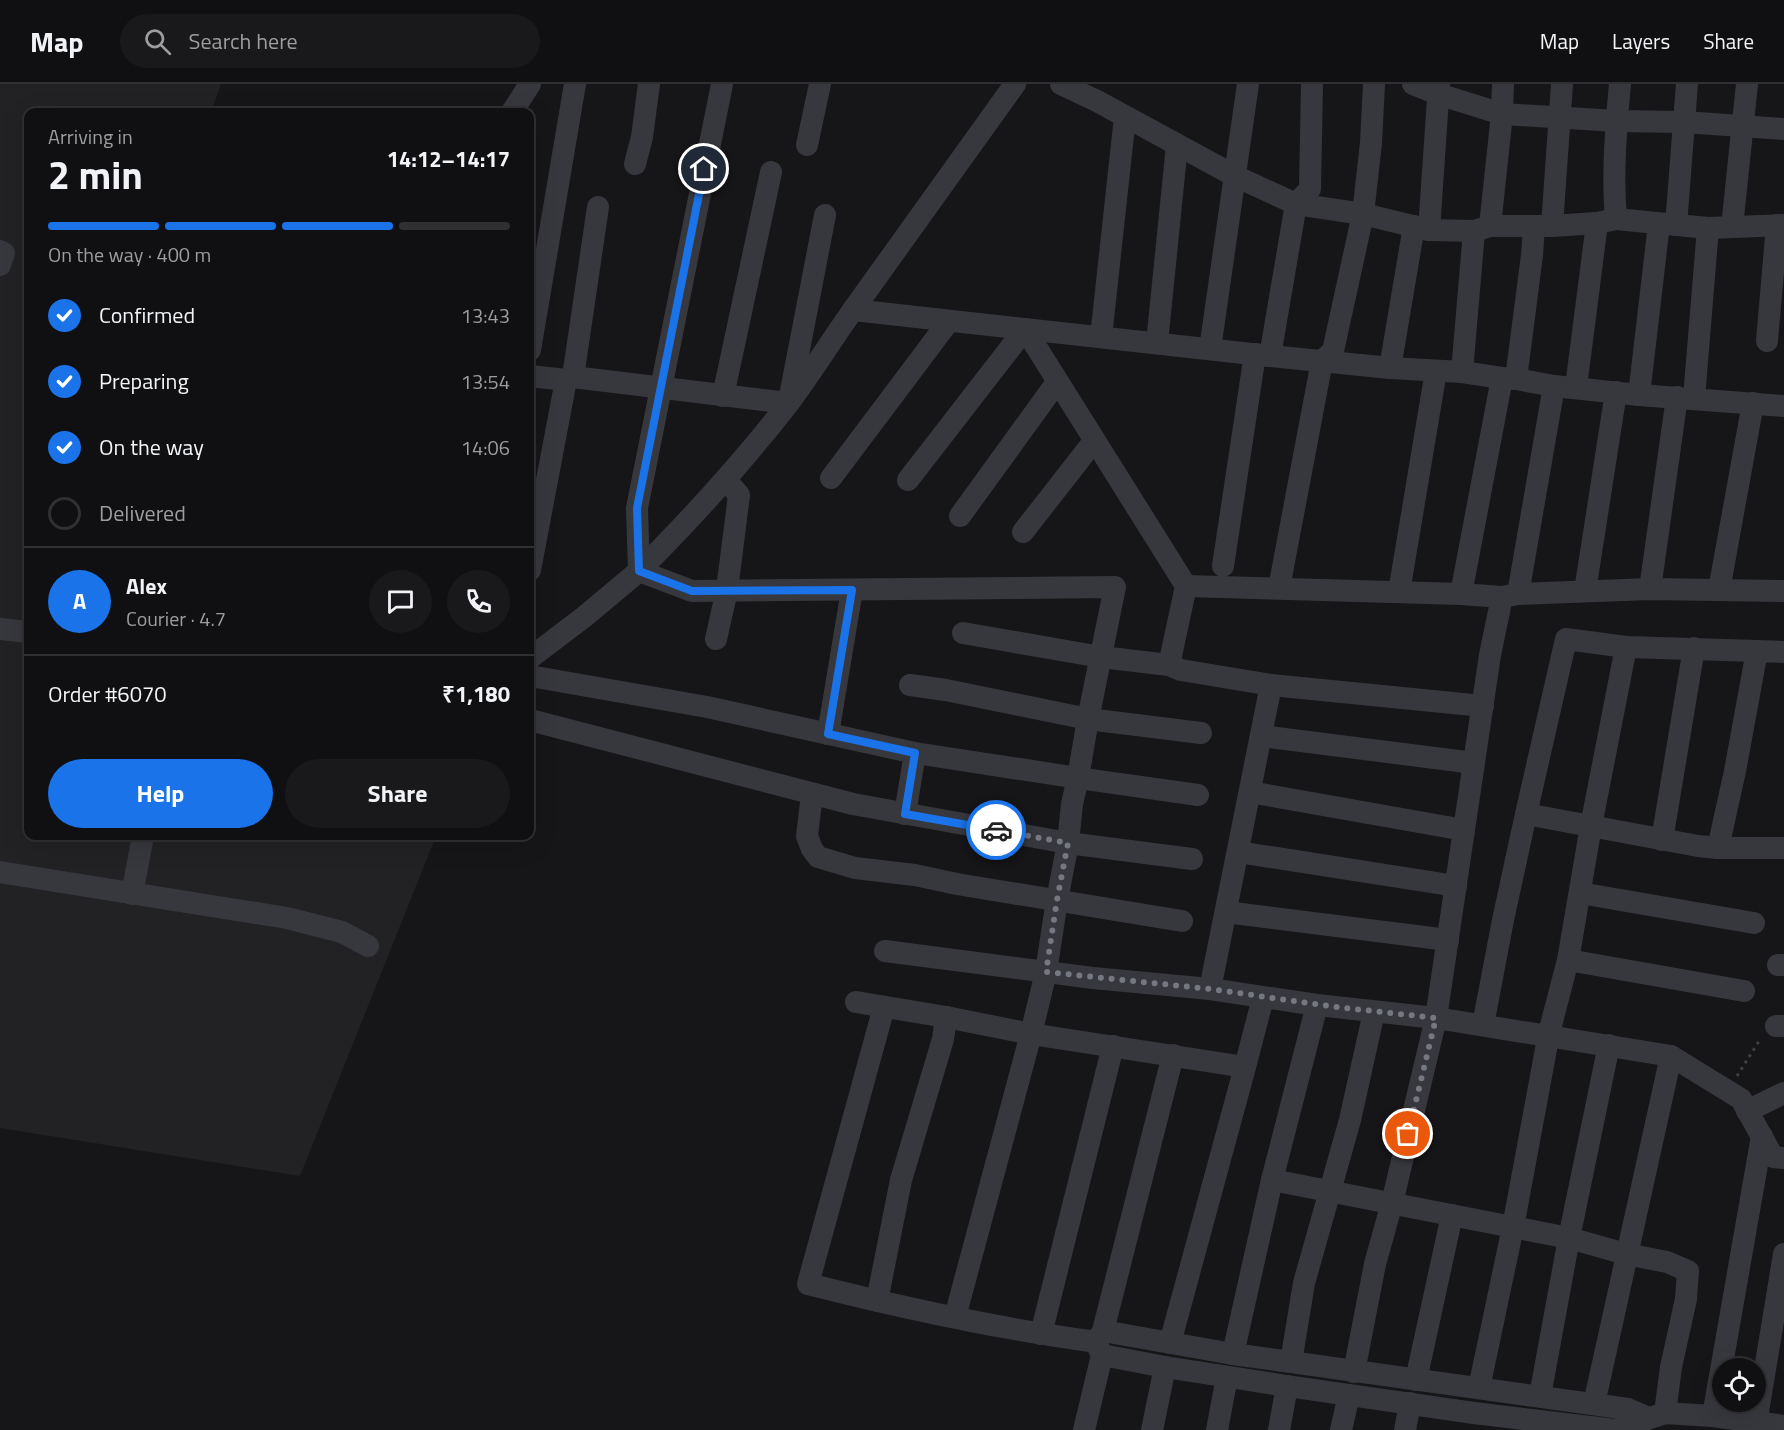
<!DOCTYPE html>
<html lang="en">
<head>
<meta charset="utf-8">
<style>
	:root { --surface:#101012; --page:#19191b; --text:#f1f3f6; --muted:#9c9d9f; --line:#303032; --accent:#1a73e8 }
	body { margin:0; font-family:"Titillium Web",sans-serif; background:var(--page); color:var(--text); height:100vh; display:flex; flex-direction:column; font-size:22px; white-space:nowrap }
	* { box-sizing:border-box; margin:0 }
	p { font-size:20px; color:var(--muted) }
	.icon { flex:none; width:33px; height:33px; fill:none; stroke:currentColor; stroke-width:2; stroke-linecap:round; stroke-linejoin:round }
	.map { position:relative; flex:1; overflow:hidden }
	.details { position:absolute; left:24px; top:24px; width:510px; height:732px; display:flex; flex-direction:column; background:var(--surface); border-radius:12px; box-shadow:0 6px 24px #0002,0 0 0 2px var(--line) }
	.details>* { flex:none }
	.fabs { position:absolute; left:1712px; top:1274px; display:grid; gap:12px }
	.fabs a { display:grid; place-items:center; width:54px; height:54px; border-radius:50%; background:var(--surface); box-shadow:0 6px 24px #0002,0 0 0 2px var(--line); font-size:30px }
	.pin { position:absolute; display:grid; place-items:center; width:51px; height:51px; color:#fff; margin:-26px; border:3px solid #fff; border-radius:50%; box-shadow:0 2px 6px #0007 }
	.courier { position:absolute; display:grid; place-items:center; width:60px; height:60px; margin:-30px; border:4px solid #1a73e8; border-radius:50%; background:#fff; color:#222; box-shadow:0 2px 8px #0007 }
	.headline em { font-style:normal; font-weight:700 }
	.headline div { display:flex; flex-direction:column-reverse }
	.headline { display:flex; align-items:center; justify-content:space-between; height:102px; padding:0 24px }
	h1 { font-size:39px; font-weight:700; line-height:45px }
	.bar { display:grid; grid-template-columns:repeat(4,1fr); gap:9px 6px; align-content:center; height:72px; padding:0 24px }
	.bar i { height:8px; border-radius:4px; background:var(--line) }
	.bar .on { background:var(--accent) }
	.bar p { grid-column:span 4 }
	.line { display:flex; align-items:center; gap:15px; padding:0 24px; border-top:2px solid var(--line) }
	.line div { flex:1 }
	.round { display:grid; place-items:center; flex:none; width:63px; height:63px; border-radius:32px; background:var(--page) }
	ol { padding:0 24px; list-style:none }
	li { display:flex; align-items:center; gap:18px; height:66px }
	li p { margin-inline-start:auto }
	li .icon { padding:6px; border-radius:50%; background:var(--accent); color:#fff; stroke-width:4 }
	li:last-child { color:var(--muted) }
	li i { width:33px; height:33px; border:3px solid var(--line); border-radius:50% }
	.button { display:flex; gap:12px; margin-top:auto; padding:12px 24px }
	.button a { flex:1; height:69px; border-radius:36px; background:var(--accent); color:#fff; font-size:24px; font-weight:700; line-height:69px; text-align:center }
	.button a+a { background:var(--page); color:var(--text) }
	header { display:flex; align-items:center; gap:36px; box-sizing:border-box; height:84px; padding:0 30px; background:var(--surface); border-bottom:2px solid var(--line) }
	header strong { font-size:28px }
	nav { display:flex; gap:33px; margin-inline-start:auto; font-size:21px }
	.search { width:420px; height:54px; background:var(--page); display:flex; align-items:center; gap:15px; box-sizing:border-box; padding:0 21px; border-radius:33px; color:var(--muted); font-size:22px }
	.map>svg:first-child { display:block }
	.built { fill:#222225 }
	.lines { fill:none; stroke-linecap:round; stroke-linejoin:round }
	.path { stroke:#3d3f44; stroke-width:3; stroke-dasharray:3 4.5; stroke-linecap:butt }
	.minor { stroke:#37383d; stroke-width:22 }
	.done { stroke:#757880; stroke-width:6; stroke-dasharray:0 10.8 }
	.route { stroke:#1a73e8; stroke-width:8 }
</style>
</head>
<body>
<header>
<strong>Map</strong>
<div class="search"><svg class="icon" aria-label="search" viewBox="0 0 24 24"><circle cx="10" cy="10" r="6"/><path d="M15 15l6 6"/></svg>Search here</div>
<nav><a>Map</a><a>Layers</a><a>Share</a></nav>
</header>
<div class="map">
<svg width="1784" height="1346" viewBox="0 0 1784 1346">
	<rect width="100%" height="100%" fill="#161618"/>
	<!-- built -->
	<path class="built" d="M0,0h221l-10,28h-183v724h408l-136,340 -300,-48z"/>
	<g class="lines">
		<!-- path -->
		<path class="path" d="M1737,992l24,-38"/>
		<!-- minor -->
		<g class="minor">
			<path d="M722,0l-85,424 2,63c53,-53 103,-108 149,-167 23,-31 43,-63 65,-94"/>
			<path d="M1015,0l-162,226 417,46 120,12 72,4 40,6 14,1 38,7 85,9 145,11"/>
			<path d="M1061,0l36,17 138,75 61,28 67,10 66,16 45,1 16,-5h62l45,-3 19,-4 92,9 76,-3"/>
			<path d="M1413,0l25,10 64,20 114,7 68,1 100,7"/>
			<path d="M512,28l18,-28"/>
			<path d="M807,61l13,-61"/>
			<path d="M635,80l7,-27 7,-53"/>
			<path d="M1616,135c-4,-45 0,-91 4,-135"/>
			<path d="M1676,141l11,-141"/>
			<path d="M1490,142l12,-112 1,-30"/>
			<path d="M1552,142l10,-142"/>
			<path d="M1732,143l15,-143"/>
			<path d="M1429,146l10,-146"/>
			<path d="M0,167l4,2 -4,12"/>
			<path d="M1101,253l24,-220"/>
			<path d="M1767,257l10,-116"/>
			<path d="M1157,259l20,-198"/>
			<path d="M1210,265l38,-265"/>
			<path d="M530,266l45,-266"/>
			<path d="M1270,272l26,-152 14,-15 2,-105"/>
			<path d="M1390,284l24,-142"/>
			<path d="M1462,288l12,-141"/>
			<path d="M530,292l36,4 7,-3 215,26"/>
			<path d="M573,293l25,-170"/>
			<path d="M1516,295l16,-124 2,-29"/>
			<path d="M1576,303l21,-164"/>
			<path d="M1639,311l20,-171"/>
			<path d="M723,312l48,-224"/>
			<path d="M790,312l35,-181"/>
			<path d="M1694,314l14,-170"/>
			<path d="M831,394l118,-157"/>
			<path d="M908,396l117,-151 161,257 -17,79"/>
			<path d="M960,432l97,-134"/>
			<path d="M1023,448l71,-91"/>
			<path d="M1223,482l32,-212"/>
			<path d="M530,486l36,-190"/>
			<path d="M1186,502l275,8 41,3"/>
			<path d="M1279,504l43,-227 11,-10 30,-137 8,-71 3,-59"/>
			<path d="M1650,505l27,-192"/>
			<path d="M1719,506l34,-187"/>
			<path d="M1585,507l31,-199"/>
			<path d="M1399,508l37,-221"/>
			<path d="M1461,510l41,-216"/>
			<path d="M1518,510l36,-208"/>
			<path d="M0,545l28,3"/>
			<path d="M963,549l138,24 68,8 12,5 90,15 212,21"/>
			<path d="M716,555l11,-49 12,-95 -13,-15"/>
			<path d="M530,574l54,-41 55,-46 53,20 423,-4 -27,132 -10,59 -6,26 -4,39 -215,-39 -323,-84"/>
			<path d="M530,592l177,31 208,46 -10,61"/>
			<path d="M910,601l36,5 142,29 113,14"/>
			<path d="M828,650l24,-144"/>
			<path d="M1261,652l213,27"/>
			<path d="M915,669l163,25 120,17"/>
			<path d="M1250,708l214,38"/>
			<path d="M812,710l-5,42 5,13 6,8 37,11 60,7 42,9 225,37"/>
			<path d="M1526,730l40,-175 60,8 131,4"/>
			<path d="M1662,756l32,-192"/>
			<path d="M1718,764l17,-77 22,-120 27,1"/>
			<path d="M1238,768l218,34"/>
			<path d="M0,788l287,46 55,14 26,14"/>
			<path d="M1580,809l174,30"/>
			<path d="M132,810l11,-58"/>
			<path d="M1226,828l222,28"/>
			<path d="M885,867l208,27 117,11 107,16 119,13 235,38 70,43 32,58 11,1"/>
			<path d="M1568,876l176,31"/>
			<path d="M1778,881h6"/>
			<path d="M1210,905l61,-304"/>
			<path d="M856,918l90,15 85,17 214,33 18,-69"/>
			<path d="M884,923l-76,277c95,24 192,45 289,58"/>
			<path d="M1483,941l20,-105 23,-106 172,32 20,2h66"/>
			<path d="M1776,942h8"/>
			<path d="M1747,1027l37,-18"/>
			<path d="M1272,1096l297,58 57,16 41,8 21,9 -2,28 -15,68 -6,46"/>
			<path d="M877,1217l24,-121 42,-141 3,-22"/>
			<path d="M955,1233l76,-283 15,-62 11,-72 11,-57 124,16"/>
			<path d="M1103,1247l130,23 395,55 21,9"/>
			<path d="M1041,1250l72,-288"/>
			<path d="M1170,1259l75,-276"/>
			<path d="M1233,1270l39,-174 45,-175"/>
			<path d="M1102,1271l63,12 122,19 187,27 141,17 50,-17 48,3 71,10"/>
			<path d="M1291,1278l13,-79 46,-163 24,-108"/>
			<path d="M1354,1288l21,-108 17,-61 44,-185 54,-363 12,-58 16,-3 132,-5 134,2"/>
			<path d="M1416,1296l36,-165"/>
			<path d="M1479,1304l34,-161 36,-194 19,-73 23,-134 35,-179"/>
			<path d="M1540,1312l29,-158 40,-193"/>
			<path d="M1594,1320l77,-348"/>
			<path d="M1713,1332l49,-280"/>
			<path d="M1084,1346l18,-75c-6,-9 -5,-15 1,-24l70,-276"/>
			<path d="M1152,1346l13,-63"/>
			<path d="M1217,1346l10,-53"/>
			<path d="M1279,1346l8,-44"/>
			<path d="M1341,1346l8,-35"/>
			<path d="M1405,1346l5,-27"/>
			<path d="M1755,1346l29,-176"/>
		</g>
	</g>
	<g class="lines">
		<!-- done -->
		<path class="done" d="M996,746l72,13 -11,57 -11,72 164,17 126,18 100,11 -28,116"/>
		<!-- route -->
		<path class="route" d="M704,85l-67,339 2,63 53,20 160,-1 -24,144 87,19 -10,61 91,16"/>
	</g>
</svg>
<div class="fabs">
<a><svg class="icon" aria-label="locate" viewBox="0 0 24 24"><circle cx="12" cy="12" r="6"/><path d="M12 2v4M12 18v4M2 12h4M18 12h4"/></svg></a>
</div>
<div class="pin" style="left:1408px;top:1050px;background:#ea580c"><svg class="icon" aria-label="bag" viewBox="0 0 24 24"><path d="M5 8h14l-1 12H6zM9 8a3 3 0 0 1 6 0"/></svg></div>
<div class="pin" style="left:704px;top:85px;background:#1f2937"><svg class="icon" aria-label="home" viewBox="0 0 24 24"><path d="M3 11l9-7 9 7M6 9v11h12V9"/></svg></div>
<div class="courier" style="left:996px;top:746px"><svg class="icon" aria-label="car" viewBox="0 0 24 24"><path d="M5 17H2v-5l4-1 3-4h7l3 4 3 1v5h-3M9 17h6M6 11h13"/><circle cx="7" cy="17" r="2"/><circle cx="17" cy="17" r="2"/></svg></div>
<section class="details">
<div class="headline"><div><h1>2 min</h1><p>Arriving in</p></div><em>14:12–14:17</em></div>
<div class="bar"><i class="on"></i><i class="on"></i><i class="on"></i><i></i><p>On the way · 400 m</p></div>
<ol>
<li><svg class="icon" aria-label="check" viewBox="0 0 24 24"><path d="M5 12l5 5 9-10"/></svg>Confirmed<p>13:43</p></li>
<li><svg class="icon" aria-label="check" viewBox="0 0 24 24"><path d="M5 12l5 5 9-10"/></svg>Preparing<p>13:54</p></li>
<li><svg class="icon" aria-label="check" viewBox="0 0 24 24"><path d="M5 12l5 5 9-10"/></svg>On the way<p>14:06</p></li>
<li><i></i>Delivered</li>
</ol>
<div class="line" style="height:108px"><b class="round" style="background:var(--accent);color:#fff">A</b><div><b>Alex</b><p>Courier · 4.7</p></div><a class="round"><svg class="icon" aria-label="chat" viewBox="0 0 24 24"><path d="M4 5h16v11H9l-5 4z"/></svg></a><a class="round"><svg class="icon" aria-label="phone" viewBox="0 0 24 24"><path d="M5 4h4l2 5-3 2q2 4 5 5l2-3 5 2v4C11 20 4 13 5 4z"/></svg></a></div>
<div class="line" style="height:78px"><div>Order #6070</div><b>₹1,180</b></div>
<div class="button"><a>Help</a><a>Share</a></div>
</section>
</div>
</body>
</html>
